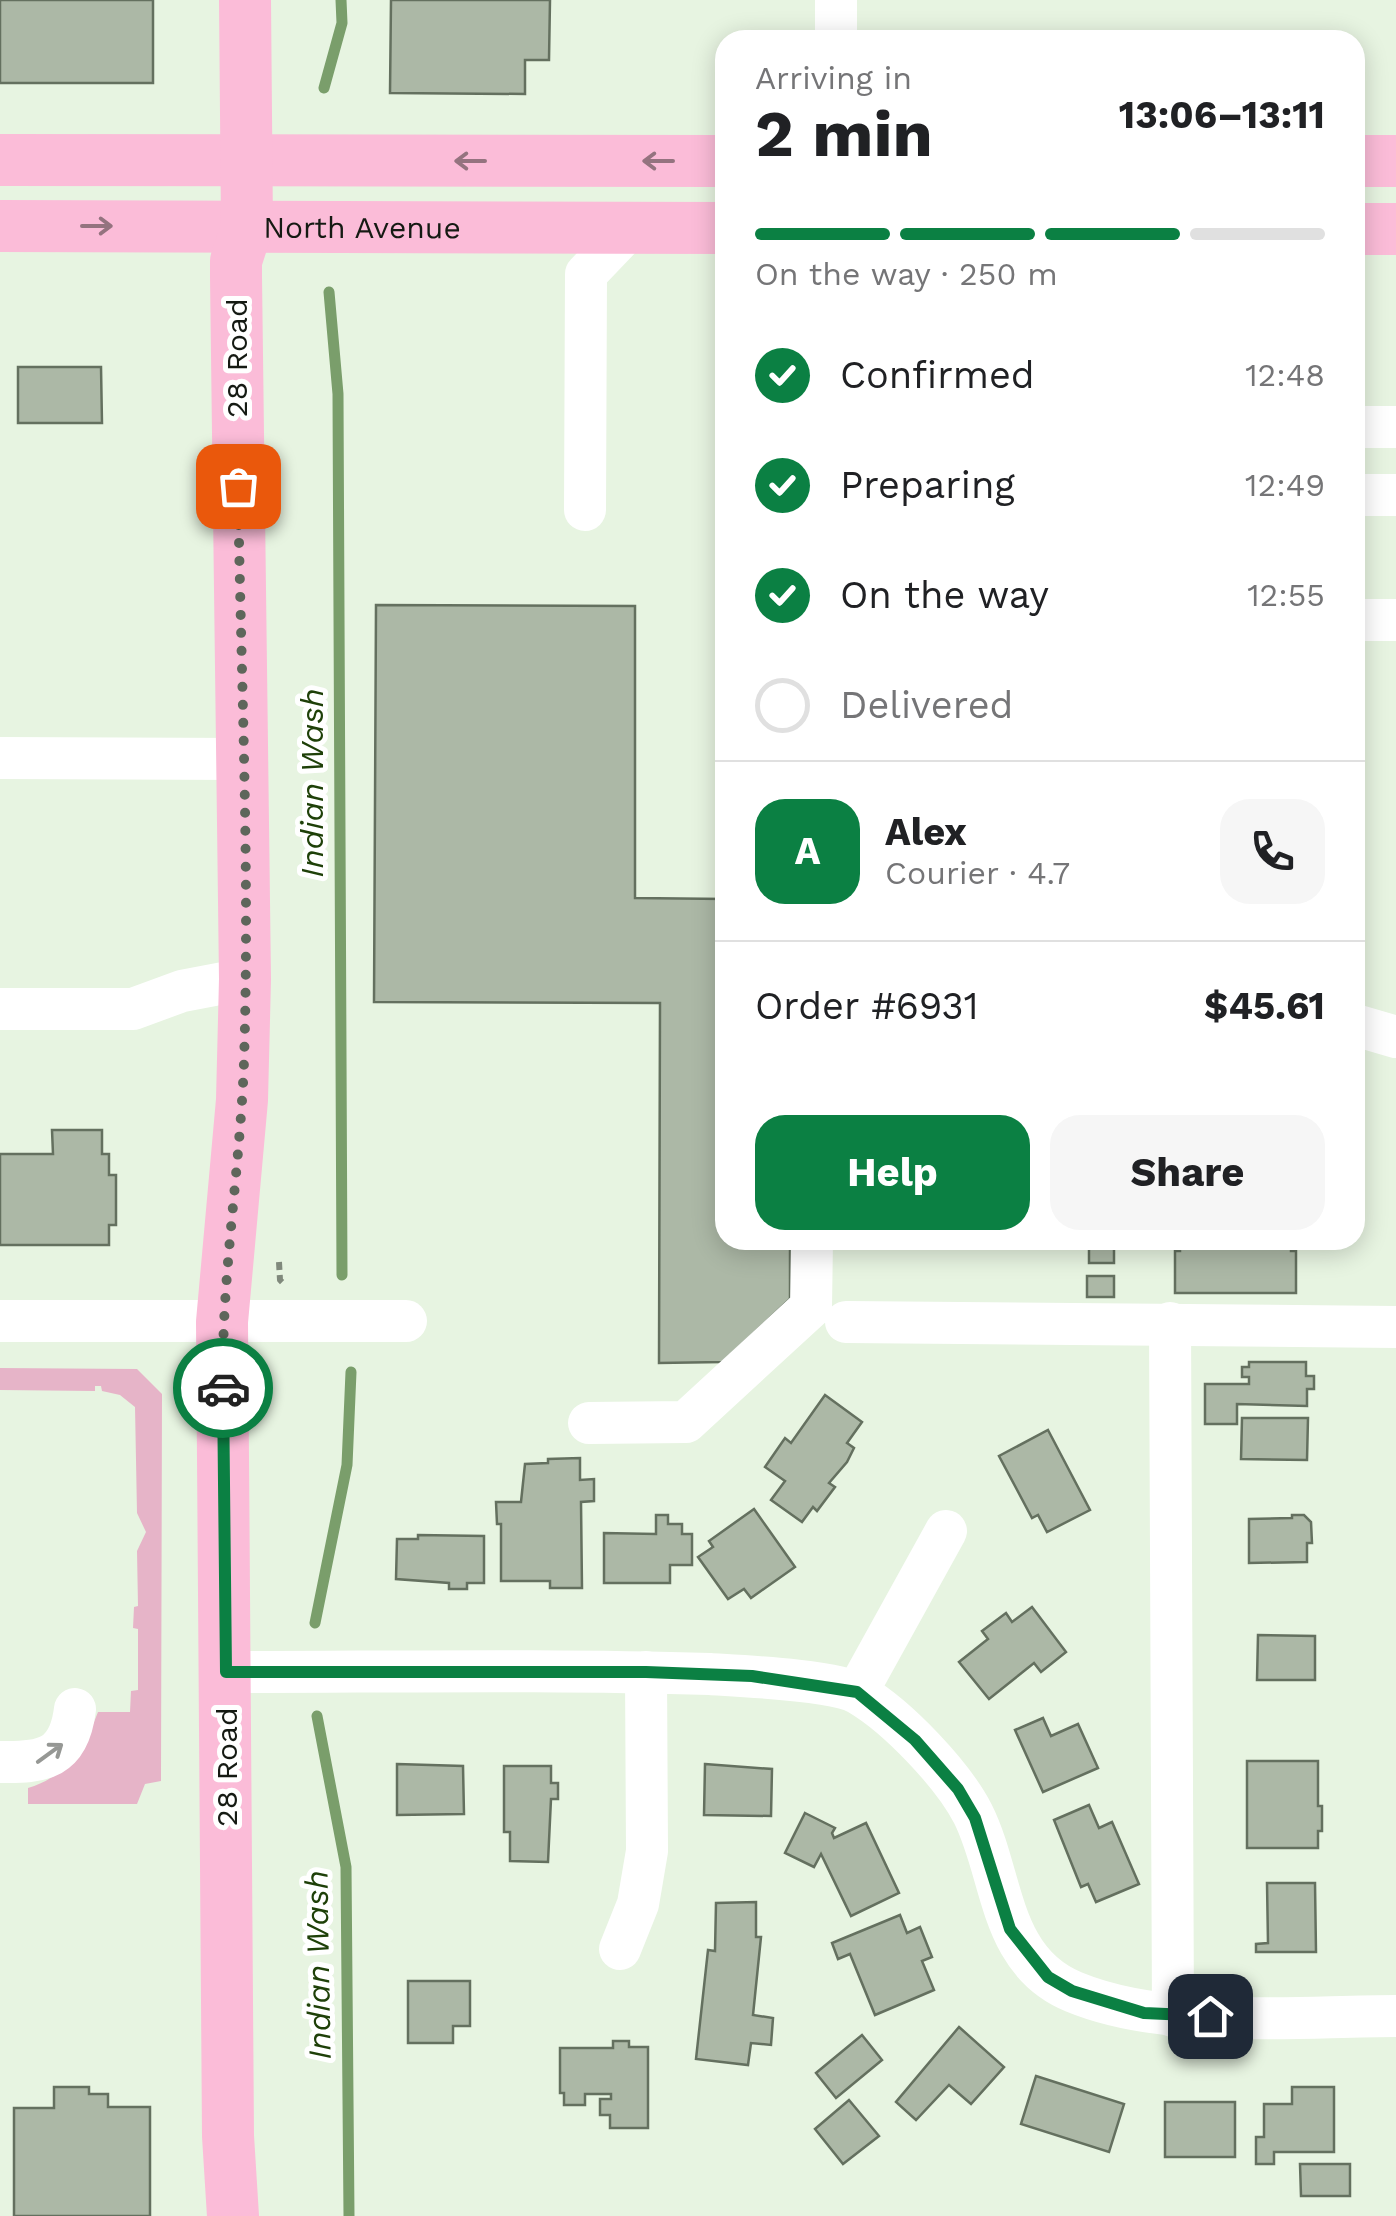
<!DOCTYPE html>
<html lang="en">
<head>
<meta charset="utf-8">
<style>
	:root { --surface:#fff; --page:#f6f6f6; --text:#202124; --muted:#757577; --line:#e0e0e0; --accent:#0b8043 }
	body { margin:0; font-family:"Work Sans",sans-serif; background:var(--page); color:var(--text); height:100vh; display:flex; flex-direction:column; font-size:38px; white-space:nowrap }
	* { box-sizing:border-box; margin:0 }
	p { font-size:32px; color:var(--muted) }
	.icon { flex:none; width:55px; height:55px; fill:none; stroke:currentColor; stroke-width:2; stroke-linecap:round; stroke-linejoin:round }
	.map { position:relative; flex:1; overflow:hidden }
	.drawer { position:absolute; left:715px; top:30px; width:650px; height:1220px; display:flex; flex-direction:column; background:var(--surface); border-radius:30px; box-shadow:0 5px 25px #0003 }
	.drawer>* { flex:none }
	.pin { position:absolute; display:grid; place-items:center; width:85px; height:85px; color:#fff; margin:-42px; border-radius:20px; box-shadow:0 5px 15px #0006 }
	.courier { position:absolute; display:grid; place-items:center; width:100px; height:100px; margin:-50px; border:8px solid #0b8043; border-radius:50%; background:#fff; color:#222; box-shadow:0 2px 12px #0007 }
	.head em { font-style:normal; font-weight:700 }
	.head div { display:flex; flex-direction:column-reverse }
	.head { display:flex; align-items:center; justify-content:space-between; height:170px; padding:0 40px }
	h1 { font-size:65px; font-weight:700; line-height:75px }
	.bar { display:grid; grid-template-columns:repeat(4,1fr); gap:15px 10px; align-content:center; height:120px; padding:0 40px }
	.bar i { height:12px; border-radius:8px; background:var(--line) }
	.bar .on { background:var(--accent) }
	.bar p { grid-column:span 4 }
	.line { display:flex; align-items:center; gap:25px; padding:0 40px; border-top:2px solid var(--line) }
	.line div { flex:1 }
	.round { display:grid; place-items:center; flex:none; width:105px; height:105px; border-radius:30px; background:var(--page) }
	ol { padding:0 40px; list-style:none }
	li { display:flex; align-items:center; gap:30px; height:110px }
	li p { margin-inline-start:auto }
	li .icon { padding:10px; border-radius:50%; background:var(--accent); color:#fff; stroke-width:4 }
	li:last-child { color:var(--muted) }
	li i { width:55px; height:55px; border:5px solid var(--line); border-radius:50% }
	.button { display:flex; gap:20px; margin-top:auto; padding:20px 40px }
	.button a { flex:1; height:115px; border-radius:30px; background:var(--accent); color:#fff; font-size:40px; font-weight:700; line-height:115px; text-align:center }
	.button a+a { background:var(--page); color:var(--text) }
	.map>svg:first-child { display:block }
	.green { fill:#e6b4c8 }
	.lines { fill:none; stroke-linecap:round; stroke-linejoin:round }
	.stream { stroke:#7a9e6b; stroke-width:11 }
	.building { fill:#acb8a6; stroke:#64705f; stroke-width:2.5 }
	.path { stroke:#80897c; stroke-width:6; stroke-dasharray:8 5; stroke-linecap:butt }
	.minor { stroke:#fff; stroke-width:42 }
	.major { stroke:#fbbcd8; stroke-width:52 }
	.oneway { stroke:#94737f }
	.oneway2 { stroke:#969895 }
	.done { stroke:#5e665b; stroke-width:10; stroke-dasharray:0 18 }
	.route { stroke:#0b8043; stroke-width:12 }
	.labels { text-anchor:middle; dominant-baseline:central; stroke-width:10; stroke-linejoin:round; paint-order:stroke }
	.street-label { font-size:30px; fill:#151a13; stroke:#fff }
	.water-label { font-size:32px; font-style:italic; fill:#1e4008; stroke:#fff }
</style>
</head>
<body>
<div class="map">
<svg width="1396" height="2216" viewBox="0 0 1396 2216">
	<rect width="100%" height="100%" fill="#e7f4e1"/>
	<!-- green -->
	<path class="green" d="M0,1368l137,1 25,25 -1,387 -16,3 -8,20h-109v-16c39,-12 56,-39 70,-76h32l1,-21 7,-1v-61l-5,-1 1,-21 4,-1 -1,-55 9,-19 -9,-19 -2,-106 -15,-12 -18,-4 -1,-5h-6v5l-95,-1z"/>
	<g class="lines">
		<!-- stream -->
		<g class="stream">
			<path d="M324,88l18,-65 -1,-23"/>
			<path d="M329,292l9,102 4,881"/>
			<path d="M315,1623l32,-158 4,-93"/>
			<path d="M317,1716l29,151 3,349"/>
		</g>
	</g>
	<!-- building -->
	<g class="building">
		<rect x="0" y="0" width="153" height="83"/>
		<path d="M391,0h159l-1,60h-24v34l-135,-1z"/>
		<rect x="1355" y="298" width="8" height="76"/>
		<path d="M18,367h83l1,56h-84z"/>
		<path d="M376,605l259,1v292l90,1v341h65v59l-67,63 -64,1 1,-360 -286,-1z"/>
		<path d="M52,1130h50v24h7v21h7v50h-7v20h-109v-91h53z"/>
		<path d="M1180,1240h111v11h5v42h-121v-42h5z"/>
		<rect x="1089" y="1242" width="25" height="21"/>
		<rect x="1087" y="1276" width="27" height="21"/>
		<path d="M1249,1362h57v14h8v13h-7v17l-70,-2v20h-32v-40h44v-7h-7v-10h7z"/>
		<path d="M825,1395l37,27 -15,21 7,5 -7,14 -18,21 6,4 -18,24 -4,-4 -11,15 -31,-22 14,-19 -20,-14 20,-29 6,5z"/>
		<path d="M1242,1418h66l-1,42 -66,-1z"/>
		<path d="M1048,1430l42,80 -43,22 -9,-17 -6,3 -33,-62z"/>
		<path d="M580,1458v22l14,-1v22l-13,1 1,86h-32v-7h-49v-57h-4l-1,-22h25l4,-38 23,-1v-4z"/>
		<path d="M754,1509l41,58 -44,31 -7,-9 -16,10 -30,-42 15,-10 -4,-6z"/>
		<path d="M656,1515h12v9h14v10h10v31h-22v18h-66v-50l52,1z"/>
		<path d="M1292,1515h12l7,7 1,21h-5v19l-58,1v-44l43,-1z"/>
		<path d="M418,1535l66,1v47h-17v6h-18v-6l-53,-4 1,-40h21z"/>
		<path d="M1032,1607l34,45 -25,20 -7,-9 -45,36 -30,-37 29,-23 -6,-8 24,-18 6,9z"/>
		<path d="M1258,1635l57,1v44h-58z"/>
		<path d="M1043,1718l8,18 27,-12 20,44 -55,24 -28,-62z"/>
		<path d="M1247,1761h71v45h4v25h-4v17h-71z"/>
		<path d="M397,1764l66,2 1,48 -67,1z"/>
		<path d="M705,1764l67,5 -1,47 -67,-1z"/>
		<path d="M504,1766h47v17h7v16h-7l-3,63 -38,-1v-29h-6z"/>
		<path d="M1089,1805l10,23 13,-6 27,62 -43,18 -8,-18 -7,3 -27,-67z"/>
		<path d="M805,1813l30,15 -3,5 2,5 32,-15 33,70 -48,23 -30,-62 -7,13 -29,-14z"/>
		<path d="M1267,1883h48l1,69h-60v-8l12,-1z"/>
		<path d="M756,1902v35h5l-8,78 20,3 -2,27 -20,-2 -3,22 -52,-6 12,-109 7,1 1,-48z"/>
		<path d="M900,1915l7,18 13,-6 12,30 -10,4 12,29 -59,25 -25,-61 -12,5 -6,-16z"/>
		<path d="M408,1981h62v45h-17v17h-45z"/>
		<path d="M959,2027l45,40 -33,37 -22,-19 -33,35 -20,-18z"/>
		<path d="M862,2035l20,25 -46,38 -20,-25z"/>
		<path d="M613,2041h16v6h19v81h-38v-13h-10v-16h11v-5h-26v11h-21v-12h-4v-45h53z"/>
		<path d="M1036,2076l88,28 -15,48 -88,-28z"/>
		<path d="M54,2087h35v7h19v13h42v109h-136v-108h40z"/>
		<path d="M1292,2087h42v65h-60v12h-18v-27h8v-33h28z"/>
		<path d="M849,2100l30,36 -36,28 -28,-35z"/>
		<rect x="1165" y="2102" width="70" height="55"/>
		<path d="M1300,2164h50v32h-49z"/>
	</g>
	<g class="lines">
		<!-- path -->
		<path class="path" d="M279,1262l1,18 4,4"/>
		<!-- minor -->
		<g class="minor">
			<path d="M836,40v-40"/>
			<path d="M1355,427h41"/>
			<path d="M1355,495h41"/>
			<path d="M585,510l1,-236 44,-46"/>
			<path d="M1355,620h41"/>
			<path d="M0,758l244,1"/>
			<path d="M0,1009h133l49,-18 63,-12"/>
			<path d="M1355,1025l41,12"/>
			<path d="M0,1321h406"/>
			<path d="M846,1322l550,5"/>
			<path d="M1170,1323l3,693"/>
			<path d="M589,1423l97,-1 125,-115 1,-67"/>
			<path d="M226,1672c161,0 323,-3 484,2 31,2 126,6 149,20 39,23 94,81 114,120 31,62 25,147 101,178 92,38 222,24 322,24"/>
			<path d="M857,1692l89,-161"/>
			<path d="M0,1762c43,1 69,-3 75,-53"/>
			<path d="M620,1949l18,-45 9,-53 -1,-179"/>
		</g>
		<!-- major -->
		<g class="major">
			<path d="M0,160l725,1"/>
			<path d="M1355,161h41"/>
			<path id="s1" d="M0,226l725,2"/>
			<path d="M1355,229h41"/>
			<path d="M233,2216l-5,-80 -6,-814 20,-222 3,-121 -9,-702v-16l11,-34 -2,-227"/>
		</g>
	</g>
	<!-- one-way arrows -->
	<defs><path id="oneway-shaft" d="M-6 0H5M1.5-3L5.5 0L1.5 3" fill="none" stroke-width="1.6" stroke-linecap="round" stroke-linejoin="round" transform="scale(2.5)"/></defs>
	<g class="oneway">
		<use href="#oneway-shaft" transform="translate(470 161) rotate(180)"/>
		<use href="#oneway-shaft" transform="translate(658 161) rotate(180)"/>
		<use href="#oneway-shaft" transform="translate(97 226)"/>
	</g>
	<use class="oneway2" href="#oneway-shaft" transform="translate(50 1753) rotate(-36)"/>
	<g class="lines">
		<!-- done -->
		<path class="done" d="M223,1388c-2,-109 17,-217 21,-326 6,-192 -3,-384 -6,-576"/>
		<!-- route -->
		<path class="route" d="M223,1388l3,284h420l106,4 105,16 58,48 43,49 17,29 35,111 38,48 24,14 72,22 66,3"/>
	</g>
	<g class="labels">
		<!-- street labels -->
		<g class="street-label">
			<text stroke="none"><textPath href="#s1" startOffset="362">North Avenue</textPath></text>
			<text transform="translate(236 358) rotate(-90)">28 Road</text>
			<text transform="translate(226 1767) rotate(-90)">28 Road</text>
		</g>
		<!-- water labels -->
		<g class="water-label">
			<text transform="translate(312 783) rotate(-90)">Indian Wash</text>
			<text transform="translate(318 1965) rotate(-91)">Indian Wash</text>
		</g>
	</g>
</svg>
<div class="pin" style="left:238px;top:486px;background:#ea580c"><svg class="icon" aria-label="bag" viewBox="0 0 24 24"><path d="M5 8h14l-1 12H6zM9 8a3 3 0 0 1 6 0"/></svg></div>
<div class="pin" style="left:1210px;top:2016px;background:#1f2937"><svg class="icon" aria-label="home" viewBox="0 0 24 24"><path d="M3 11l9-7 9 7M6 9v11h12V9"/></svg></div>
<div class="courier" style="left:223px;top:1388px"><svg class="icon" aria-label="car" viewBox="0 0 24 24"><path d="M5 17H2v-5l4-1 3-4h7l3 4 3 1v5h-3M9 17h6M6 11h13"/><circle cx="7" cy="17" r="2"/><circle cx="17" cy="17" r="2"/></svg></div>
<section class="drawer">
<div class="head"><div><h1>2 min</h1><p>Arriving in</p></div><em>13:06–13:11</em></div>
<div class="bar"><i class="on"></i><i class="on"></i><i class="on"></i><i></i><p>On the way · 250 m</p></div>
<ol>
<li><svg class="icon" aria-label="check" viewBox="0 0 24 24"><path d="M5 12l5 5 9-10"/></svg>Confirmed<p>12:48</p></li>
<li><svg class="icon" aria-label="check" viewBox="0 0 24 24"><path d="M5 12l5 5 9-10"/></svg>Preparing<p>12:49</p></li>
<li><svg class="icon" aria-label="check" viewBox="0 0 24 24"><path d="M5 12l5 5 9-10"/></svg>On the way<p>12:55</p></li>
<li><i></i>Delivered</li>
</ol>
<div class="line" style="height:180px"><b class="round" style="background:var(--accent);color:#fff">A</b><div><b>Alex</b><p>Courier · 4.7</p></div><a class="round"><svg class="icon" aria-label="phone" viewBox="0 0 24 24"><path d="M5 4h4l2 5-3 2q2 4 5 5l2-3 5 2v4C11 20 4 13 5 4z"/></svg></a></div>
<div class="line" style="height:130px"><div>Order #6931</div><b>$45.61</b></div>
<div class="button"><a>Help</a><a>Share</a></div>
</section>
</div>
</body>
</html>
